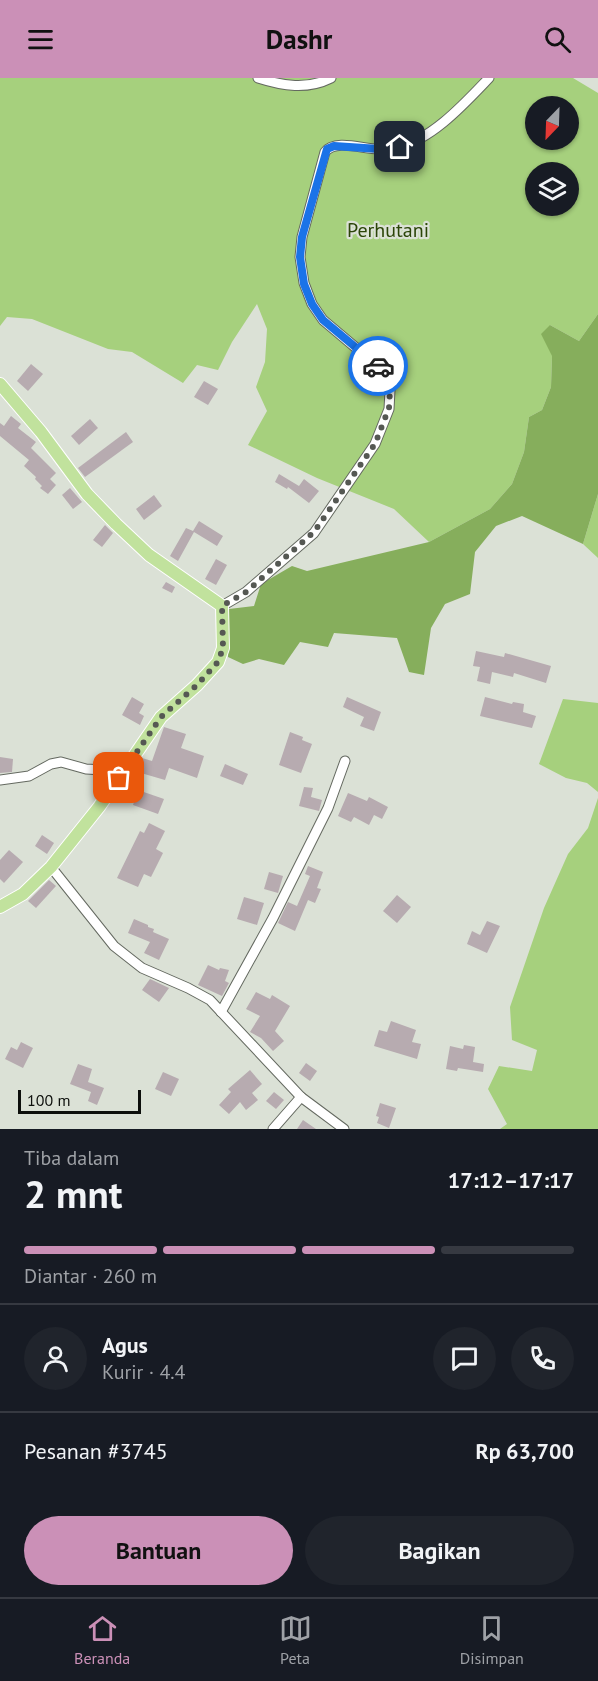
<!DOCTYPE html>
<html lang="id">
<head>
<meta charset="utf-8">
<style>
	:root { --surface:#171b24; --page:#20242c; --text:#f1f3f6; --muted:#9ea1a6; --line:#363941; --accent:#cb90b7 }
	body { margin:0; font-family:"PT Sans",sans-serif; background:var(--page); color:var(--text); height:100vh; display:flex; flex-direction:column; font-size:22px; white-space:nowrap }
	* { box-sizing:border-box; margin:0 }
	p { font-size:20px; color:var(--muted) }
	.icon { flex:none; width:33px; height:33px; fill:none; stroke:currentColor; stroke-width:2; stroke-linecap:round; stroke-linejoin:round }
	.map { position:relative; height:1051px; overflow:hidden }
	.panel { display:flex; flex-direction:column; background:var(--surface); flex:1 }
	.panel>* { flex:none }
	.needle { width:39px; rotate:203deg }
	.tools { position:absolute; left:525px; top:18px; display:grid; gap:12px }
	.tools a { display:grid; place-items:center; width:54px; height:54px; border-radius:50%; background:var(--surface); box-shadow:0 2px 4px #0004; font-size:30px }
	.scale { position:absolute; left:18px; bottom:15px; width:123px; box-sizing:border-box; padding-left:6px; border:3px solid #0d0f0c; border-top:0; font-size:16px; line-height:21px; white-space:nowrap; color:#0d0f0c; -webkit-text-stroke:4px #dbe1d6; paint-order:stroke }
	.pin { position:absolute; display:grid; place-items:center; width:51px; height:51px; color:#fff; margin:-26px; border-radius:12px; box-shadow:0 3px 9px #0006 }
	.courier { position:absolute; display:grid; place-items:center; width:60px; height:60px; margin:-30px; border:4px solid #1a73e8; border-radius:50%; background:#fff; color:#222; box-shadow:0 2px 8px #0007 }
	.overview em { font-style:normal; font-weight:600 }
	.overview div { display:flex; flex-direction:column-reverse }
	.overview { display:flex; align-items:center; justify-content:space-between; height:102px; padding:0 24px }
	h1 { font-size:39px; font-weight:600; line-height:45px }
	.bar { display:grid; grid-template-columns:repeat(4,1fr); gap:9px 6px; align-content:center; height:72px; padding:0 24px }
	.bar i { height:8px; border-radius:4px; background:var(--line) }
	.bar .current { background:var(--accent) }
	.bar p { grid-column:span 4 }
	.line { display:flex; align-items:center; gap:15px; padding:0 24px; border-top:2px solid var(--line) }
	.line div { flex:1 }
	.round { display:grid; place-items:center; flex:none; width:63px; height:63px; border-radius:32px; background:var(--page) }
	.primary-button { display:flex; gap:12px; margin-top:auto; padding:12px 24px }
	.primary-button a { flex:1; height:69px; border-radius:36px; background:var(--accent); color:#111; font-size:24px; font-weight:600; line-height:69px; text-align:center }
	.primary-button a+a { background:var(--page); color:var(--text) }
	header { display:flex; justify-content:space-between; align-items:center; height:78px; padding:0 24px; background:var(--accent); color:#111; font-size:27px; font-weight:600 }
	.dock { display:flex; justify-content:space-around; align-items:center; height:84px; border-top:2px solid var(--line); background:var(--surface); font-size:16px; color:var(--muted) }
	.dock a { display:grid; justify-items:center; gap:3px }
	.dock .current { color:var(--accent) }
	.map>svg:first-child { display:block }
	.green { fill:#a6d07d; fill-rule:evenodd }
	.water { fill:#86ae5c }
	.building { fill:#b7abb0 }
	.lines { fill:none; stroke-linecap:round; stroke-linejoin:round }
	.minor-casing { stroke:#646960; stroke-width:11 }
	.major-casing { stroke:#fff; stroke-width:14 }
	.minor { stroke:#fff; stroke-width:9 }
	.major { stroke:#c1e29d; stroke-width:12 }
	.done { stroke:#555853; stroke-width:6; stroke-dasharray:0 10.8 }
	.route { stroke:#1a73e8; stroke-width:8 }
	.labels { text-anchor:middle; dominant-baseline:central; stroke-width:4.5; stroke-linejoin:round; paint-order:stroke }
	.park-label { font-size:20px; fill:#2b4508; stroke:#dbe1d6 }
</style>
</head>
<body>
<header><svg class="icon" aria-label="menu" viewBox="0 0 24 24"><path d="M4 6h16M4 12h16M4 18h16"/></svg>Dashr<svg class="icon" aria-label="search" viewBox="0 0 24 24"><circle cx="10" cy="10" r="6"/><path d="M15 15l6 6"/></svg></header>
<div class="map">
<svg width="598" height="1051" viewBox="0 0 598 1051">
	<rect width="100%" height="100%" fill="#dbe1d6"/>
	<!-- green -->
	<g class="green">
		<path d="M0,0h573l25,15v221l-19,27 -29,-16 2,31 -1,31 -9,23 -13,7 -5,35 -12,32 -22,25 -61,33 -35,-33 -77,-31 -69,-33 19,-34 -11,-24 9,-25 2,-33 -10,-25 -25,38 -14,28 -21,-5 -14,18 -51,-31 -24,-3 -76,-30 -25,-2 -7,9zM536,28h32v34h-32zM536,94h32v34h-32z"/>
		<path d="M598,416v64l-15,-14z"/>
		<path d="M563,621l35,4v89l-11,-9 -21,-5 -27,-14z"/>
		<path d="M598,720v331h-98l7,-5 -19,-35 11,-23 33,5 5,-21 -25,-10 -2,-33 34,-99 24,-54 20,-26z"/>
	</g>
	<!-- water -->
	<path class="water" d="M598,236v180l-15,50 -61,-28 -26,10 -21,26 -5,42 -25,10 -14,24 -7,47 -15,-3 -12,-34 -63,-5 -6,14 -28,-5 -16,23 -25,-6 -16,5 -15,-7 1,-48 25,-3 7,-22 31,-18 15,5 122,-29 61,-33 22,-25 12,-32 5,-35 13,-7 9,-23 1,-31 -11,-22 9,-9 29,16z"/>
	<!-- building -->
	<g class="building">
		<path d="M31,286l12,10 -15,17 -11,-10z"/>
		<path d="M204,303l14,8 -10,16 -14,-8z"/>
		<path d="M11,338l10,8 -3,4 18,14 -5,6 25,25 -6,6 6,6 -8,9 -8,-6 2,-2 -7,-7 1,-2 -12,-11 5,-6 -29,-24v-13l4,3z"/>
		<path d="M90,341l8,9 -19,17 -8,-9z"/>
		<path d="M126,354l7,10 -48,35 -7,-9z"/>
		<path d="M279,396l20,12 5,-7 15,12 -10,12 -21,-16 -1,2 -12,-7z"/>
		<path d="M70,410l12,14 -9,7 -11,-14z"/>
		<path d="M154,417l8,11 -18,14 -8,-11z"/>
		<path d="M199,443l24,15 -6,10 -23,-14 -16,29 -8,-5 16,-28 7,3z"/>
		<path d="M105,447l8,8 -11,14 -9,-7z"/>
		<path d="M216,481l11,6 -11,20 -11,-6z"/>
		<path d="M166,504l9,5 -3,6 -10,-5z"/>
		<path d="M476,573l28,6 1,-4 46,13 -5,17 -32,-10 -1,4 -21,-5 -2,12 -13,-3 3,-14 -7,-1z"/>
		<path d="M132,619l12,7 -5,9 5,3 -4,9 -18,-10z"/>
		<path d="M347,619l34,15 -7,19 -14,-5 4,-9 -21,-10z"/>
		<path d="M485,619l27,7 1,-2 11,2 -1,8 13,4 -4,12 -52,-12z"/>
		<path d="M164,649l22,7 -5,14 23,8 -7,22 -28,-10 -4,12 -31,-9 8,-13 10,3z"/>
		<path d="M290,654l13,5 -1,3 10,4 -11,29 -22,-8z"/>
		<path d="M0,679l13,2 -1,13 -12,1z"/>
		<path d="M225,686l23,10 -5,11 -23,-9z"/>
		<path d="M304,709l9,1 -2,9 11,3 -3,11 -20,-5z"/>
		<path d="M138,712l26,9 -6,15 -25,-9z"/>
		<path d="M348,715l19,8 2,-4 19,10 -6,12 -8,-4 -5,10 -15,-8 -3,5 -13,-6z"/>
		<path d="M149,745l16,8 -9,18 7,4 -12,24 -7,-3 -6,13 -21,-9 23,-47 4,2z"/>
		<path d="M42,757l12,8 -7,11 -12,-8z"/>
		<path d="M9,772l14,12 -19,21 -4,-4v-19z"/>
		<path d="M308,788l15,6 -6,16 4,1 -6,14 -7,-3 -13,31 -17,-8 10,-21 9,4 13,-30 -5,-2z"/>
		<path d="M269,794l14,4 -5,17 -14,-4z"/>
		<path d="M49,802l7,6 -20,22 -8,-7z"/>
		<path d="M397,817l14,12 -14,16 -14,-12z"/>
		<path d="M244,819l20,6 -7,22 -20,-6z"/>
		<path d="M134,841l14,6v2l6,2 -1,3 16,7 -10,21 -15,-7 6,-11 -22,-9z"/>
		<path d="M487,843l13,5 -13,27 -20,-9 5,-13 8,4z"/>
		<path d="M208,887l11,5 1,-2 9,2 -4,11 4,2 -7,13 -24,-11z"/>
		<path d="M150,901l19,9 -10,14 -17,-12z"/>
		<path d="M256,914l14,7 2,-4 18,11 -15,25 9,10 -11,10 -12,-13 -11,-6 10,-16 -14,-7z"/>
		<path d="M391,943l25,9 -4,12 9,2 -4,15 -43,-13 5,-16 8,2z"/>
		<path d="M21,964l12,6 -10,20 -18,-9 6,-12 6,3z"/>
		<path d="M464,967l11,2 -2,15 11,2 -1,8 -25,-4 -1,3 -11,-2 4,-23 13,3z"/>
		<path d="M306,985l11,8 -7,10 -11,-8z"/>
		<path d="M78,986l14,5 -4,13 16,6 -7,17 -9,-4 3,-9 -21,-8z"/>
		<path d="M250,992l12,14 -10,9 6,7 -12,10 -6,-8 -11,12 -10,-9 12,-13 -3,-3z"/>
		<path d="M163,994l16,7 -8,17 -16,-7z"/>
		<path d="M274,1014l10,8 -8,9 -10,-8z"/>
		<path d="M380,1025l16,5 -7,20 -12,-5 2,-6 -3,-1z"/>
		<path d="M303,1042l13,9h-19z"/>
	</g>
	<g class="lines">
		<!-- minor casing -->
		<g class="minor-casing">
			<g id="minor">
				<path d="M258,0c25,8 49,12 73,0"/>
				<path d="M222,528l24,-14 68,-59 61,-89 14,-35 1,-19 -3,-16 -64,-54 -11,-16 -8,-21 -4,-26 2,-20 23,-85c10,-13 38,-3 53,-3 6,0 13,-1 19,-2 34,-6 69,-45 92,-69"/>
				<path d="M0,702l29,-4 22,-12 10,-2 25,7 18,1 15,9"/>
				<path d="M51,789l63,79 28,22 46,20 22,12 91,97 43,32"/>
				<path d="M221,934l52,-94 55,-110 17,-47"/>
				<path d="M273,1051l28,-32"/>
			</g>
		</g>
		<!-- major casing -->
		<g class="major-casing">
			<path id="major" d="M0,306l41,48 46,62 29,30 33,31 73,51 1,42 -5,14 -21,23 -36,32 -62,90 -48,60 -28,27 -23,13"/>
		</g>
		<!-- minor -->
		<use href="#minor" class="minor"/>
		<!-- major -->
		<use href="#major" class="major"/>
	</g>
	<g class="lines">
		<!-- done -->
		<path class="done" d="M119,700l42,-61 36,-32 21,-23 5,-14 -1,-42 24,-14 68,-60 61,-88 14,-36 1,-18 -3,-16 -9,-8"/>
		<!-- route -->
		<path class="route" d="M378,288l-55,-46 -11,-16 -8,-20 -4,-27 2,-20 25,-88 7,-3 45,3 21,-2"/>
	</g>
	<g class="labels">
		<!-- park labels -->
		<g class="park-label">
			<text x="388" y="152">Perhutani</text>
		</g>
	</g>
</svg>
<div class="tools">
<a><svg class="needle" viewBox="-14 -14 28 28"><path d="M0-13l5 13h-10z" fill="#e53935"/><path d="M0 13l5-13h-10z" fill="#9ea1a6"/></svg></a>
<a><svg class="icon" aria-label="layers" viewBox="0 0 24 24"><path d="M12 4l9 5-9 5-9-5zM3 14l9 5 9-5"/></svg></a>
</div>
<div class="scale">100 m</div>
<div class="pin" style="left:119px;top:700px;background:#ea580c"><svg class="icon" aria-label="bag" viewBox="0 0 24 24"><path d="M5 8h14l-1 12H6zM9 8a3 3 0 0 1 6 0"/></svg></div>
<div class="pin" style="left:400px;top:69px;background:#1f2937"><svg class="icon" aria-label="home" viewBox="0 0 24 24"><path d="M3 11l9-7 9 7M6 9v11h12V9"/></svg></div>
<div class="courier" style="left:378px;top:288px"><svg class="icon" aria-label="car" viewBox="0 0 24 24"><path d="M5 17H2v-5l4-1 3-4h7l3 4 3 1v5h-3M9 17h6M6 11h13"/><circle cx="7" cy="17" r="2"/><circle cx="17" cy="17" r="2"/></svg></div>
</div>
<section class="panel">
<div class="overview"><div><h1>2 mnt</h1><p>Tiba dalam</p></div><em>17:12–17:17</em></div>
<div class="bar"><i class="current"></i><i class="current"></i><i class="current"></i><i></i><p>Diantar · 260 m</p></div>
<div class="line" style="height:108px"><a class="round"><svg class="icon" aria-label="person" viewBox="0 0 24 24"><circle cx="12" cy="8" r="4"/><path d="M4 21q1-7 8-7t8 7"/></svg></a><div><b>Agus</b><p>Kurir · 4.4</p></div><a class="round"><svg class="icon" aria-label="chat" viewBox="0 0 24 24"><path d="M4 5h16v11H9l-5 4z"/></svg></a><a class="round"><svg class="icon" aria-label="phone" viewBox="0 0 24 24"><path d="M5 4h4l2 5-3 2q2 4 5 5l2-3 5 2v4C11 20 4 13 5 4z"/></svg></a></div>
<div class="line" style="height:78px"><div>Pesanan #3745</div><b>Rp 63,700</b></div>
<div class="primary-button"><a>Bantuan</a><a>Bagikan</a></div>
</section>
<nav class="dock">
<a class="current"><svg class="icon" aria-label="home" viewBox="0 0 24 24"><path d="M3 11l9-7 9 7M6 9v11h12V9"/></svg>Beranda</a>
<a><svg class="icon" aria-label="map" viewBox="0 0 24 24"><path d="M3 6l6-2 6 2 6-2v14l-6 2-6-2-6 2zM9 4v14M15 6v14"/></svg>Peta</a>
<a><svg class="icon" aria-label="saved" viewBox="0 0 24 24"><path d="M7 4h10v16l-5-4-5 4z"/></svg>Disimpan</a>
</nav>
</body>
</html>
